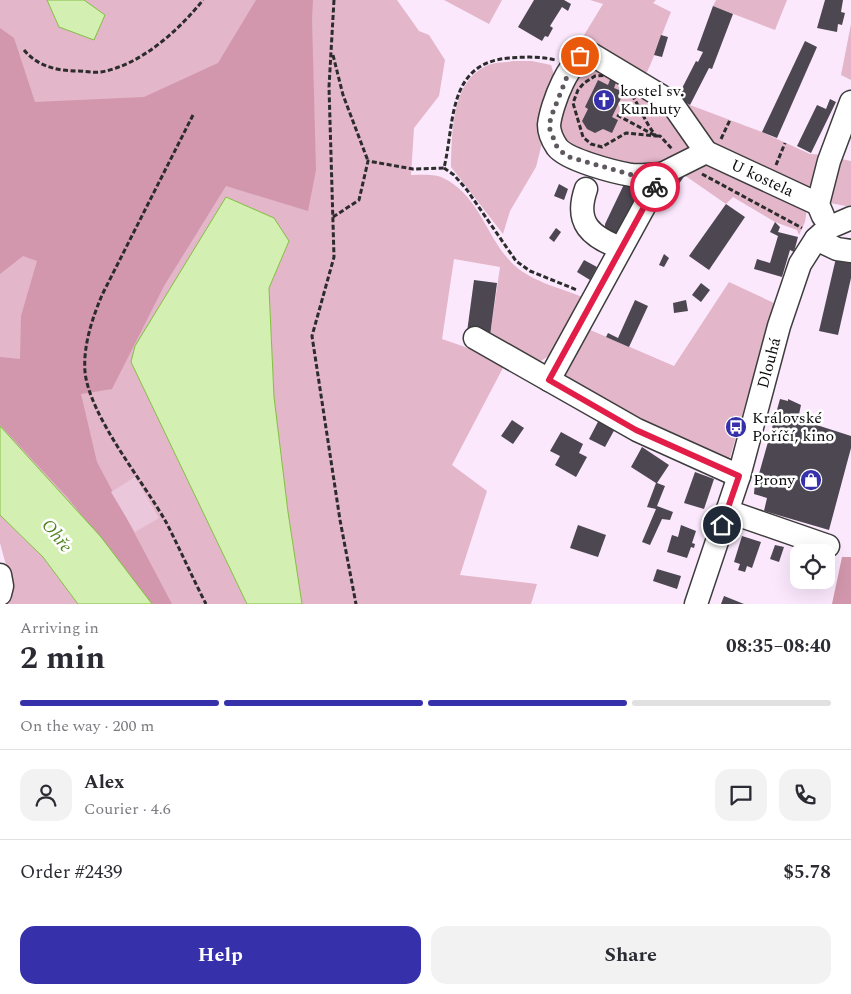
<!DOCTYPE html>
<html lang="en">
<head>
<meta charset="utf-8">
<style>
	:root { --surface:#fff; --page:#f2f2f3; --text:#2b2b33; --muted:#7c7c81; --line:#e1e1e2; --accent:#3630ab }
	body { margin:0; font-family:Spectral,serif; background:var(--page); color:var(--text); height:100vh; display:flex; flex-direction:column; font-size:19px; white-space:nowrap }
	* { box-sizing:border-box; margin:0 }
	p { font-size:16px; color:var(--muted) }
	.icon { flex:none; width:28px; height:28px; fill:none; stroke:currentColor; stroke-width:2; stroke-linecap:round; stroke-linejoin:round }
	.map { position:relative; height:604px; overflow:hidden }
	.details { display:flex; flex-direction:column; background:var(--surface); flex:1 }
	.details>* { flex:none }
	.tools { position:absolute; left:790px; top:544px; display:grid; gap:10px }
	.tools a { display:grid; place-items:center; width:45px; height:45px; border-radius:10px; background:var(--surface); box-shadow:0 5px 20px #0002; font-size:25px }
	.pin { position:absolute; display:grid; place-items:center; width:42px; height:42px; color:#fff; margin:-21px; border:2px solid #fff; border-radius:50%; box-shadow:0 1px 5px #0007 }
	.courier { position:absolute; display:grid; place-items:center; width:50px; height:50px; margin:-25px; border:4px solid #e11d48; border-radius:50%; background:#fff; color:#222; box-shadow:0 1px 6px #0007 }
	.overview em { font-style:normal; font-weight:700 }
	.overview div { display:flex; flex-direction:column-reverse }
	.overview { display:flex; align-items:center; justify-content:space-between; height:85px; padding:0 20px }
	h1 { font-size:32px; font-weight:700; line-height:38px }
	.bar { display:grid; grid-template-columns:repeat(4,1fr); gap:8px 5px; align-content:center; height:60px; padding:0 20px }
	.bar i { height:6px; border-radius:4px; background:var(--line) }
	.bar .current { background:var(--accent) }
	.bar p { grid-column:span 4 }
	.line { display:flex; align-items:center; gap:12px; padding:0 20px; border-top:1px solid var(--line) }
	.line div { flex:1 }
	.round { display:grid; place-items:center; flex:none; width:52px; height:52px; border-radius:15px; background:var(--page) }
	.primary-button { display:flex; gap:10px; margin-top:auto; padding:10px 20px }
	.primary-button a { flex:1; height:58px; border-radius:15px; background:var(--accent); color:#fff; font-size:20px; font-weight:700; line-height:58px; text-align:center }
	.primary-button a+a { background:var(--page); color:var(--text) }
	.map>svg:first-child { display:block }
	.green { fill:#e3b6c9 }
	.forest { fill:#d297ac }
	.pitch { fill:#ebc7db }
	.water { fill:#d3efb2; stroke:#81bf40 }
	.building { fill:#4c4751 }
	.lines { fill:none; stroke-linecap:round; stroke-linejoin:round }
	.minor-casing { stroke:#3d3d3d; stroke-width:25 }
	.path { stroke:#2c2c2c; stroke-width:3; stroke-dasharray:5 2.5; stroke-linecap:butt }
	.minor { stroke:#fff; stroke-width:22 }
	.done { stroke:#5e585f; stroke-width:5; stroke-dasharray:0 9 }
	.route { stroke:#e11d48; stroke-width:6 }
	.labels { text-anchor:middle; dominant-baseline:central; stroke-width:5; stroke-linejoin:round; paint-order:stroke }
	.poi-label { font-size:16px; fill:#0a0a0a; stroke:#fff; text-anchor:start }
	.street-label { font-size:16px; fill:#0a0a0a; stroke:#fff }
	.water-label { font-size:18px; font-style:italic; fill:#4d821e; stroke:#fff }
</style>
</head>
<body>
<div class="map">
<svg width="851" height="604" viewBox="0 0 851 604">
	<rect width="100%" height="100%" fill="#fbe8fd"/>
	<!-- green -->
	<g class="green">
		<path d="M0,0h397l22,31 10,4 16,25 -6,36 -25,32 -3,47c9,0 22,-1 30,2 39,17 45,62 73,88 18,17 50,24 73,34l-30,52 -18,11 -49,-26 10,-69 -46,-8 -12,80 49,17 14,8 -53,101 35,26 -27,84 77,9 -6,20h-229l-14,-92 -14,-115 -5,-109 20,-47 -62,-44 -92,149 -4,16 116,242h-95l-51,-67 -101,-111z"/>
		<path d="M444,0h58l-13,24z"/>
		<path d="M590,0h66l-3,3 18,9c-9,21 -15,42 -25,62l44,31 72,27 48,22 17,1 -14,39 -104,-47 -109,-92 -22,-10 25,-41z"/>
		<path d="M716,0h71l-12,30 -62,-24z"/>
		<path d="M851,24v56l-10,-5z"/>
		<path d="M513,61h19l19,4 6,18 -21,84 -26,44 -7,23 -52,-67c1,-33 0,-85 35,-101 8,-4 19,-3 27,-5z"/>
		<path d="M594,67l56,27 45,56 -28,14 -33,4 -63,-15 -15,-32c8,-23 10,-51 38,-54z"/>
		<path d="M837,158l14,3v46l-21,-4 -4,-4z"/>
		<path d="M704,163l103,46 -2,13 -6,13 -2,-5 -22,-8 -42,-25 -7,7 -49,-34z"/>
		<path d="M729,282l45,21 -46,162 -167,-87 27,-49 86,37z"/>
		<path d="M0,515l43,42 35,47h-77l9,-24 -10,-37z"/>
	</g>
	<!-- forest -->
	<g class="forest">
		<path d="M256,0h57l-1,19 4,151 -8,41 -82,-25 -62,100 -52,103 -31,5 16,68 75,142h-20l-84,-106 -68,-73v-68l20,2 1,-43 16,-55 -14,-5 -23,18v-246l14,10 21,64 109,-5 74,-34z"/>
		<path d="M842,557h9v47h-19z"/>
	</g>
	<!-- pitch -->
	<path class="pitch" d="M135,477l24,41 -24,14 -24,-40z"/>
	<!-- water -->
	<g class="water">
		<path d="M47,0h37l21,15 -11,25 -35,-13z"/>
		<path d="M226,197l48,21 15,23 -20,47 5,109 14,115 14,92h-55l-116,-242 4,-16z"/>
		<path d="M0,426l101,111 51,67h-74l-35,-47 -43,-42z"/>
	</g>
	<!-- building -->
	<g class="building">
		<path d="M534,0h30l7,4 -3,7 -6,-4 -12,19 3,2 -5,9 -3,-1 -3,5 -24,-14z"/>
		<path d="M825,0h18l-2,12 4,1 -3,12 -4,-1 -1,8 -20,-4z"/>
		<path d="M713,6l20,8 -21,55 -3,-1 -19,37 -13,-7 19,-37 2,1 5,-10 -6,-2z"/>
		<path d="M661,35l7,2 -6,20 -8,-2z"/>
		<path d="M805,41l12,6 -40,91 -15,-6z"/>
		<path d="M611,77l6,3 -3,8 10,4 -12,25 6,3 -6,13 -9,-4 -8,4 -8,-4 -5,-8 6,-12 -3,-2 13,-27 10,5z"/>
		<path d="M830,99l6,3 -25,51 -14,-7 20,-41 9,4z"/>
		<path d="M677,170l8,5 -19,28 -9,-4z"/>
		<path d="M627,178l18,9 -27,48 -13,-6v-5z"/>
		<path d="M559,184l9,5 -4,11 -10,-4z"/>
		<path d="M726,204l19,13 -36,53 -20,-14z"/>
		<path d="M775,222l5,5 -2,5 20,5 -4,15 -4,-2 -8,27 -28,-8 3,-10 13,4 8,-27 -8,-4z"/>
		<path d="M556,228l5,4 -7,10 -5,-4z"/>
		<path d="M664,254l5,4 -5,9 -5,-2z"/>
		<path d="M836,258l15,4v16l-13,57 -19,-4z"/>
		<path d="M584,260l13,7 -7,13 -13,-8z"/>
		<path d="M474,280l23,3 -7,53 -23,-4z"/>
		<path d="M701,283l9,7 -9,12 -9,-7z"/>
		<path d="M635,300l13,6 -19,41 -23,-10 2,-4 10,5z"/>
		<path d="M686,300l2,11 -14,2 -1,-10z"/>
		<path d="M780,399l8,2v-2l13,6 -3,14 53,17v12l-22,82 -65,-19 3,-13 -13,-4 1,-13h2z"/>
		<path d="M732,416l6,2 -3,8 -5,-2z"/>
		<path d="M600,418l16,9 -11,20 -16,-8z"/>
		<path d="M512,420l12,8 -11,16 -12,-8z"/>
		<path d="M561,432l22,12 -4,9 8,4 -11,20 -21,-12 5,-9 -10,-5z"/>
		<path d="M642,447l27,18 -12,18 8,3 -8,20 16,6 -3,8 -8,-1 -12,26 -8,-3 14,-33 -9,-2 9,-24 -25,-16z"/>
		<path d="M695,472l19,7 -10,30 -20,-6z"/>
		<path d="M578,525l28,10 -8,22 -28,-9z"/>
		<path d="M681,525l15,6 -4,12 3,1 -1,4 -3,-1 -4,11 -20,-6 5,-17 6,2z"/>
		<path d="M742,536l19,6 -9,26 -5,-2 -2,6 -7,-2 2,-6 -6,-2z"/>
		<path d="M775,545l9,2 -5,15 -9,-3z"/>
		<path d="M657,569l24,7 -4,13 -24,-8z"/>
		<path d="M724,596l20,8h-23z"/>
	</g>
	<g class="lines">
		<!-- minor casing -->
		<g class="minor-casing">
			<g id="minor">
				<path id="s1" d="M662,174c-10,0 -21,2 -31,1 -17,-3 -64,-15 -74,-28 -4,-6 -8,-15 -8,-22 2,-19 21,-72 42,-71l80,48 35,50 112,52"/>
				<path d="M586,189c-12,34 5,48 35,59"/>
				<path d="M823,216l-5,-12 11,-43 22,-59"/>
				<path d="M816,239l21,10 14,2"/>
				<path d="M475,338l162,92 102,46"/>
				<path d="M549,380l113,-206 44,-22"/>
				<path d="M727,511l101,35"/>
				<path d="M0,575l2,11 -2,8"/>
				<path id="s2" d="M696,604l43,-128 40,-150 21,-62 16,-25 12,-11 23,-10"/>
			</g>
		</g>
		<!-- path -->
		<g class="path">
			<path d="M334,0l-5,87 5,170 -22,79 28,184 16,84"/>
			<path d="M24,50c13,16 33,21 54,21 8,0 16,2 23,1 40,-7 78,-42 102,-72"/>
			<path d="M333,55l10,40 25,66"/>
			<path d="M610,75c27,15 29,40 46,61l-30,-3 -24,14 -11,-3 -8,-7 -10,-34 5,-13 6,-7 11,-7z"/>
			<path d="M193,115l-91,180c-10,24 -19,51 -17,77 5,45 58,109 81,150 14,27 26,55 40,82"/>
			<path d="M617,115l39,21h4l12,13"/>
			<path d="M721,139l9,-19"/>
			<path d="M776,165l9,-22"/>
			<path d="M444,168l10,7 13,15 49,71 14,10 47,19"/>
			<path d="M702,174l100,54"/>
			<path d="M333,217l26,-17 9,-39 45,8 31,-1c11,-46 3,-105 65,-110 15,-1 31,-2 46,2"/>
		</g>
		<!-- minor -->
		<use href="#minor" class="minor"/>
	</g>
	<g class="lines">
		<!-- done -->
		<path class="done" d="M580,56l-8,8 -21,53 -2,10 8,20 9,9 66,19 30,-1 -7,13"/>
		<!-- route -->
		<path class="route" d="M655,187l-106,193 87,50 103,46 -17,49"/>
	</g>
	<!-- icons -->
	<defs>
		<g id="church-disc" transform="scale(1.125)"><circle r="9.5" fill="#3630ab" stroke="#fff"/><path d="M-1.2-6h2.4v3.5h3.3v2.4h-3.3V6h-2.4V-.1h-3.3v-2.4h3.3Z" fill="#fff"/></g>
		<g id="bus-disc" transform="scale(1.125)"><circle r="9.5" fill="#3630ab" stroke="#fff"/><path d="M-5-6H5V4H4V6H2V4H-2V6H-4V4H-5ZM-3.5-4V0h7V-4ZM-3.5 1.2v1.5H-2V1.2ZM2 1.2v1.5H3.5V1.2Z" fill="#fff"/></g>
		<g id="shop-disc" transform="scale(1.125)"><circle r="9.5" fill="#3630ab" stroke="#fff"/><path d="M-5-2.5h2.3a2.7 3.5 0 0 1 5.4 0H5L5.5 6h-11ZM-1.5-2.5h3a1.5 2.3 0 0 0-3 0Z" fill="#fff"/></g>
	</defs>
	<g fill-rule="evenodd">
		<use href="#church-disc" x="604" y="100"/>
		<use href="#bus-disc" x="736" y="427"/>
		<use href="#shop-disc" x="811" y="480"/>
	</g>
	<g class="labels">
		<!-- poi labels -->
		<g class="poi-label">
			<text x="620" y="91">kostel sv.<tspan x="620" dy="18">Kunhuty</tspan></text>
			<text x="752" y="418">Královské<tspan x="752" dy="18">Poříčí, kino</tspan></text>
			<text x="795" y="480" text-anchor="end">Prony</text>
		</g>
		<!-- street labels -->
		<g class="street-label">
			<text stroke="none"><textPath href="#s1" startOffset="438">U kostela</textPath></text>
			<text stroke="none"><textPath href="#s2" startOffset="252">Dlouhá</textPath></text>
		</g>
		<!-- water labels -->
		<g class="water-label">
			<text transform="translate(57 536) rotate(51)">Ohře</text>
		</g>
	</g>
</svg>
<div class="tools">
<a><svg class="icon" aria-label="locate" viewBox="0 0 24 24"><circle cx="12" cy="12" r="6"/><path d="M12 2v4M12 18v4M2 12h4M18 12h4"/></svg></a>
</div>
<div class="pin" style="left:580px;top:56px;background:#ea580c"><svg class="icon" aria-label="bag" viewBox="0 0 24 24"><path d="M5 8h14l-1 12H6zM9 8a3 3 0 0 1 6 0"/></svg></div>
<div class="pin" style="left:722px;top:525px;background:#1f2937"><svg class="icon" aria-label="home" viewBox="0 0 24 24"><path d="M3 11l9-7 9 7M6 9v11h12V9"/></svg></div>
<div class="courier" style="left:655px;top:187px"><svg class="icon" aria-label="bike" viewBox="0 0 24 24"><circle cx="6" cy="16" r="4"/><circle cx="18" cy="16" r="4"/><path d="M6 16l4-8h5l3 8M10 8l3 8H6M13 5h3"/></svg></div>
</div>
<section class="details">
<div class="overview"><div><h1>2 min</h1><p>Arriving in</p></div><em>08:35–08:40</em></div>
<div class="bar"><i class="current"></i><i class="current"></i><i class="current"></i><i></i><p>On the way · 200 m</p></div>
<div class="line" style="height:90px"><a class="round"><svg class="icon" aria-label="person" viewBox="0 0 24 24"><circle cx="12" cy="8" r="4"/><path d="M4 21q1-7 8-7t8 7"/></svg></a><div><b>Alex</b><p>Courier · 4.6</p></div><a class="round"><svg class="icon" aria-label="chat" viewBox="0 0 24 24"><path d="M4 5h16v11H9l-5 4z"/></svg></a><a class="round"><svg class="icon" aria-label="phone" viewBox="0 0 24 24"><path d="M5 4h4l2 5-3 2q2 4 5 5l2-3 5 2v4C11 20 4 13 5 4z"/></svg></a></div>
<div class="line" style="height:65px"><div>Order #2439</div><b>$5.78</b></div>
<div class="primary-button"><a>Help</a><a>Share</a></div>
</section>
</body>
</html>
